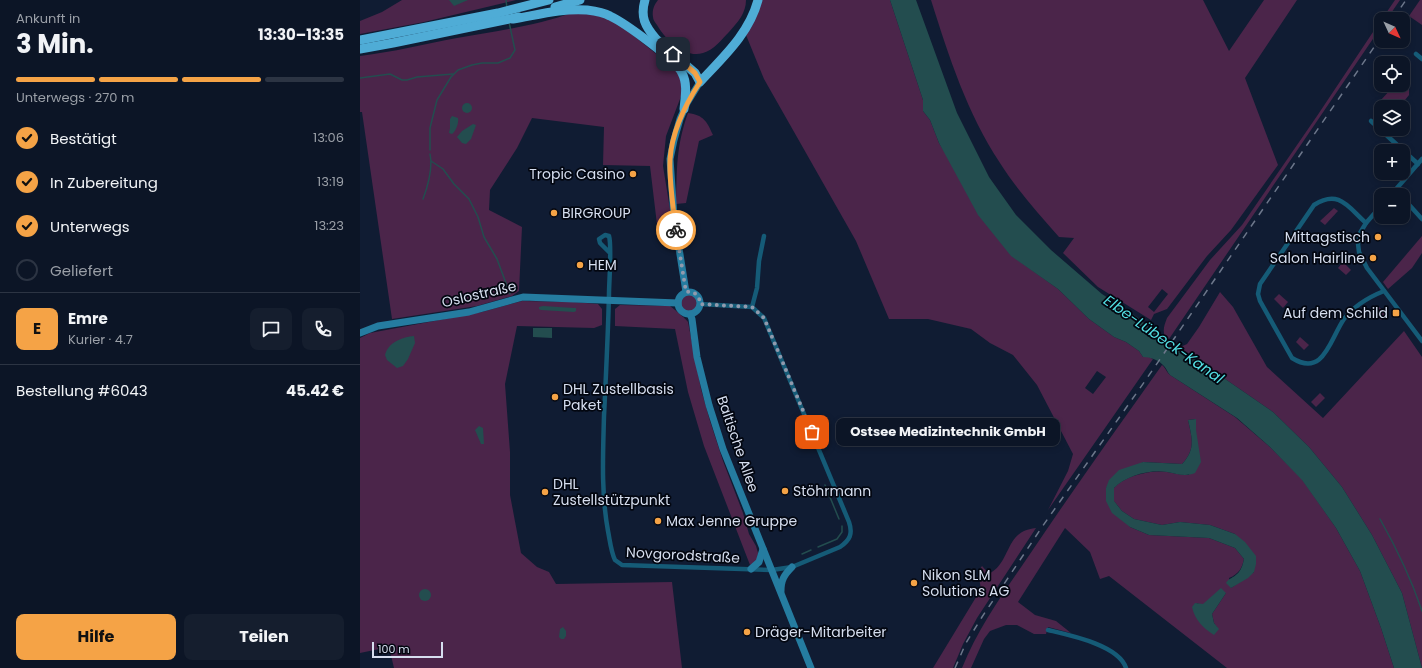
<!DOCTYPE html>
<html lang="de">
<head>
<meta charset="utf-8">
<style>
	:root { --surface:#0c1526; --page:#151e2e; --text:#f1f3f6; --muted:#9a9fa7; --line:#2c3443; --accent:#f5a346 }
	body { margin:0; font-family:Poppins,sans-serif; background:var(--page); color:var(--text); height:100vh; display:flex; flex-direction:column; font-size:15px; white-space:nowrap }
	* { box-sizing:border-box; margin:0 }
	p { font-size:13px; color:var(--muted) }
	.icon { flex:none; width:22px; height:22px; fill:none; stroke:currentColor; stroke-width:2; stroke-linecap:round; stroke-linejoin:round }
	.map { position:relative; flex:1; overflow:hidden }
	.sheet { display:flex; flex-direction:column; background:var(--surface); width:360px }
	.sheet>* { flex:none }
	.needle { width:26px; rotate:134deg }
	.tools { position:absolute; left:1014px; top:12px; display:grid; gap:8px }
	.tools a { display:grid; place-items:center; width:36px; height:36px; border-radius:8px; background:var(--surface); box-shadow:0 2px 6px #0003,0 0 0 1px var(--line); font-size:20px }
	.scale { position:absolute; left:12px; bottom:10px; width:71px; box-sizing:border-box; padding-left:4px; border:2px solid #d6deef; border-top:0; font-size:11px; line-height:14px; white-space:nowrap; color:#d6deef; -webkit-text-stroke:3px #030711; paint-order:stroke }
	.pin { position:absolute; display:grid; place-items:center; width:34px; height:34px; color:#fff; margin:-17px; border-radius:8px; box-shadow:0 2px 6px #0006 }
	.courier { position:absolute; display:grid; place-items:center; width:40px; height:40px; margin:-20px; border:3px solid #f5a346; border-radius:50%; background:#fff; color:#222; box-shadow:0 1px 5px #0007 }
	.bubble { position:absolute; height:28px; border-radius:8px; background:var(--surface); box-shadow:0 2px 6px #0003,0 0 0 1px var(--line); font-size:13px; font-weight:700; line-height:28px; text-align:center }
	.head em { font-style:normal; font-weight:700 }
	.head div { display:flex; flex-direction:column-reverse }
	.head { display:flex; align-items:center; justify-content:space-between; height:68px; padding:0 16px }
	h1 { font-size:26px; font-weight:700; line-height:30px }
	.bar { display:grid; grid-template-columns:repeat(4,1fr); gap:6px 4px; align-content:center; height:48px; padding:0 16px }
	.bar i { height:5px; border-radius:3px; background:var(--line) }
	.bar .current { background:var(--accent) }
	.bar p { grid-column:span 4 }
	.line { display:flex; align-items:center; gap:10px; padding:0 16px; border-top:1px solid var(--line) }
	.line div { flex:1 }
	.round { display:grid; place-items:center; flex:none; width:42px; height:42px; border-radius:8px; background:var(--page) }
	ol { padding:0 16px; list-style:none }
	li { display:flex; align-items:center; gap:12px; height:44px }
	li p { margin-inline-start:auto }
	li .icon { padding:4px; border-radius:50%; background:var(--accent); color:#111; stroke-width:4 }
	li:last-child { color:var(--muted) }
	li i { width:22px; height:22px; border:2px solid var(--line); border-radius:50% }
	.action { display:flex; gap:8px; margin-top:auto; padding:8px 16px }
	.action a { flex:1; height:46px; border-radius:8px; background:var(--accent); color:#111; font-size:16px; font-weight:700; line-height:46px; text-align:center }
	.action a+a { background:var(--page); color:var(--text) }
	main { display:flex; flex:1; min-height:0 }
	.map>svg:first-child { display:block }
	.green { fill:#4b254a; fill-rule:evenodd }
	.water { fill:#234d4f }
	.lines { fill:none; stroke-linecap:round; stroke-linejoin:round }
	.stream { stroke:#234d4f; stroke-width:1.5 }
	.street { stroke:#155b77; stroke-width:4.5 }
	.secondary { stroke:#257ca0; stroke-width:7 }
	.highway { stroke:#4facd6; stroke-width:9 }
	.rail { stroke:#6d778b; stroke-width:1.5; stroke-dasharray:7 7; stroke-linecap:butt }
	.done { stroke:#919aad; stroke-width:4; stroke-dasharray:0 7.2 }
	.route { stroke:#f5a346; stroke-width:5 }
	.poi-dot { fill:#f5a346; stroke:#030711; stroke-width:1.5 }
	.labels { text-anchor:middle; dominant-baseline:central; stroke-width:3.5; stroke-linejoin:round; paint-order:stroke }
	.poi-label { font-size:14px; fill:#d6deef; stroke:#030711; text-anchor:start }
	.street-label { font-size:14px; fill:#d6deef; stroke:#030711 }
	.water-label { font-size:15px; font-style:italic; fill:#53dfe3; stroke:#030711 }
</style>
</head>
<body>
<main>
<section class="sheet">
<div class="head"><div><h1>3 Min.</h1><p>Ankunft in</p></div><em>13:30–13:35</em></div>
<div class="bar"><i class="current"></i><i class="current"></i><i class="current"></i><i></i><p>Unterwegs · 270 m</p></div>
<ol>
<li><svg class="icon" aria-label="check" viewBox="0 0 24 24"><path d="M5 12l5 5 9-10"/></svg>Bestätigt<p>13:06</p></li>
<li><svg class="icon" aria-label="check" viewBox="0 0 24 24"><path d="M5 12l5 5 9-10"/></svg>In Zubereitung<p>13:19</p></li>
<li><svg class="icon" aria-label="check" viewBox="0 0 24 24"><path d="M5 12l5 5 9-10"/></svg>Unterwegs<p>13:23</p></li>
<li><i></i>Geliefert</li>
</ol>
<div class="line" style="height:72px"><b class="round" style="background:var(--accent);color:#111">E</b><div><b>Emre</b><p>Kurier · 4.7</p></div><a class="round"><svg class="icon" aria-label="chat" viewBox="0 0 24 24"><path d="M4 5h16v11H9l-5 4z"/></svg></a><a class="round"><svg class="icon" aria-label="phone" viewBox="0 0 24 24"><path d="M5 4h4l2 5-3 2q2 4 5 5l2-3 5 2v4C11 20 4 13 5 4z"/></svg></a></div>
<div class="line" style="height:52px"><div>Bestellung #6043</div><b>45.42 €</b></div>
<div class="action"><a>Hilfe</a><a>Teilen</a></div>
</section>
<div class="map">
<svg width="1062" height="668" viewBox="0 0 1062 668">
	<rect width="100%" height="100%" fill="#101c33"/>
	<!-- green -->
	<g class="green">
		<path d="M42,0h114l-92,22 -64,12v-13l22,-9z"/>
		<path d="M298,0h88c0,13 -8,22 -17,32 -7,7 -15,18 -26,21 -18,6 -38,-14 -46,-28 -2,-3 -4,-5 -4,-8 -1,-7 1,-12 5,-17z"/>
		<path d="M402,0h128l33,100v11l7,9 9,23 73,113 46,33 31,30 25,18 12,5 13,9 4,6h6l4,2 -105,151 20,-39 5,-17 -36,-69 -24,-30 -23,-12 -19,-14 -43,-10h-39l-33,-78 -92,-162 -18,-44zM737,371l9,6 -13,17 -8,-6z"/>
		<path d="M571,0h272l26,51 35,-51h33l-52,78 33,87 -47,65 -24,26 -40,53 -13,5 -3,6 -53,-33 -35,-34 11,-15 -15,-1c-20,-23 -42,-47 -59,-74 -33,-50 -51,-106 -69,-163zM802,289l6,5 -14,18 -6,-5z"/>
		<path d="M1035,0h5l-13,19h-5z"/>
		<path d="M1060,0h2v25l-13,-9z"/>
		<path d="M214,12l27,4 19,9 59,47 4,19 -17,45 -3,30 11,68 -16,-1 -8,-67 -47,-1 1,-38 -72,-9 -15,30 -27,42 -1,20 33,17 -3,64 -7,5 -35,10 -85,13 -30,-207h-2v-56c33,-4 65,-12 97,-18 39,-7 80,-12 117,-26z"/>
		<path d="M1021,20v7l-212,312h-3c-4,-8 -2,-13 1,-21l43,-58 32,-35 75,-109z"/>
		<path d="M1043,86l6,2v7l-4,5 5,5 -7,7v-5h-16l-7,-6 12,-13z"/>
		<path d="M328,113c16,2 19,9 25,22l-14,6 -13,62 -10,1c1,-35 0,-58 12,-91z"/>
		<path d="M974,208l4,3 -13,14 -5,-4z"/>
		<path d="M1062,236v17l-10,15 -24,21 -5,-7z"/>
		<path d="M983,262l8,8 -5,5 -8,-7z"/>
		<path d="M860,292l13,15 34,60 56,51 81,-87 18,26v311l-20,-75 -30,-58 -30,-48 -33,-40 -36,-35 -87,-60 -12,-2 13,-6 12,-17z"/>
		<path d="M919,294l9,8 -5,6 -9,-9z"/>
		<circle cx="329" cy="304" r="9"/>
		<path d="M162,301l51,1 25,2 4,5v16l-8,3 -77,-2 -12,58 5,68v43l11,58 16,14 12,5 7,12 116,-2 10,86h-288l-5,-21 -29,6v-315l10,-5 112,-21z"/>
		<path d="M260,305l50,1c3,2 16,13 18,16l13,67 9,32 13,40 20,52 6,21 7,12 2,7 -1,8 -7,4 -46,-119 -16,-54 -13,-63 -60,-3v-17z"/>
		<path d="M1019,307l8,7 -6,6 -8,-7z"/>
		<path d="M940,337l9,8 -5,5 -8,-8z"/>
		<path d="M802,365c4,3 4,7 8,10l65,42 35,30 32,32 34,49 24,43 21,57 13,40h-167l-118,-92 -9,3 -10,-27 -25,-24 -47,74 17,13 21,6 15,12 -23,-6 -2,7h-12l-17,-9h-11l-16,6 -6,8 -13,29h-9c17,-42 43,-77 68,-114 43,-64 88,-127 132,-189zM836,419v11l-7,45c-8,0 -15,-2 -22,-3 -17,-2 -42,4 -53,16v13l8,10 12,8 28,6 18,-3 30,3 25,9 19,38 -23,16 -2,-10c10,-4 13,-10 15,-19l-9,-11 -26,-10 -60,-3 -19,-8 -24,-39 37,-26 39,2c14,-15 10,-26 6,-44zM866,593l-14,21 2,9 4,6 -22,-26 7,2z"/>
		<path d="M960,393l5,5 -9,9 -5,-5z"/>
		<path d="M676,528l-59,90 -14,26 -10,24h-20l48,-79 -3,-17 4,-6 7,8c23,-12 15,-43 47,-46z"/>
	</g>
	<!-- water -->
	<g class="water">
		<path d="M89,0h19l-14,6z"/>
		<path d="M530,0h26l41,113 32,64 27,38 35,35 51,44 35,23 23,20c5,10 16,13 26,15l87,60 36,35 33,40 30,48 30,58 20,75h-28l-13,-40 -21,-57 -24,-43 -34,-48 -32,-33 -33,-29 -67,-43c-3,-3 -3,-6 -6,-9 -5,-6 -14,-9 -21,-9l-4,-6 -13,-9 -12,-5 -25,-18 -31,-30 -47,-33 -33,-41 -39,-72 -9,-23 -7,-9v-11z"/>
		<circle cx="107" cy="108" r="5"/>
		<path d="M92,116l6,2c1,5 -2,13 -6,16l-3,-1 1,-5v-9z"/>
		<path d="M113,124l3,1 -5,14 -5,5 -4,-1 -5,-6 5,-6z"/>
		<path d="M183,306l31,2h2v3l-2,1 -33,-2 -2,-1v-2z"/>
		<path d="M173,328h19v10l-19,-1z"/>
		<path d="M54,336l1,7 -7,16 -5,7 -6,2 -10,-8 -2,-5c3,-13 18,-18 29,-19z"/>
		<path d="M836,419v11l5,32 -6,11c-10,4 -17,1 -28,-1 -17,-3 -41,4 -53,16v13l8,10 12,8 28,6 18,-3 30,3 25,9 10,8 11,14v8l-2,8 -6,6 -17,10 -5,-5c3,-5 7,-5 11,-9 4,-3 6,-10 7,-15l-9,-11 -26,-10 -60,-3 -19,-8 -18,-14 -6,-12v-13l3,-8 10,-10 24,-8 39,2c14,-15 10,-26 6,-44z"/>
		<path d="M119,426l4,2 1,16h-3l-6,-14z"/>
		<path d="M861,588l5,5 -14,21 2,9 5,6 -5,6c-11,-7 -19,-15 -22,-28l3,-4 8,1z"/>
		<circle cx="65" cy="595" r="6"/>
		<path d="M203,627l3,4v5l-2,3h-3l-2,-2 1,-8z"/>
	</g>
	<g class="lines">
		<!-- stream -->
		<g class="stream">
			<path d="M146,0l1,8"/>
			<path d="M0,78l30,-4 12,6h5l10,-3 36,-3"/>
			<path d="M70,150v-22l7,-28 14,-23 7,-7 14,-5 10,-2h16l12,-5 5,-8 -6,-28"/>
			<path d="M70,154l1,7 12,8 11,15 15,15 9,18 6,20 13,22 13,35"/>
			<path d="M63,199c5,-13 8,-25 8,-38"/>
			<path d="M465,485l14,34"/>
			<path d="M1020,519c17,30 31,59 42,92"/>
			<path d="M458,547l19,-8 5,-7v-6"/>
			<path d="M442,554l9,-4"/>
		</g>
		<!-- street -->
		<g class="street">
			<path d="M1056,54l6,5"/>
			<path d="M1011,121l47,43"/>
			<path d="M1031,195l31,-36"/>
			<path d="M1043,198l19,21"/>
			<path d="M1021,206l-15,17 -6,10 -2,11 1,8 8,16 55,73"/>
			<path d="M1006,223c-18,-16 -27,-34 -52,-18l-54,79 -2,10 2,7 32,57c32,20 38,-19 52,-39 10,-13 25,-22 40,-28"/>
			<path d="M250,253l-10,-10 -1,-4 6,-4 4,1c3,10 0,46 0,58 -1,41 -3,81 -5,122 -1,38 -3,77 4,115 2,10 3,21 7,29l7,5 150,5 20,-3 48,-20c10,-7 13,-13 9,-25l-85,-204 -12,-11 -52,-3"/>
			<path d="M392,307l5,-19 2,-27 5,-25"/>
			<path d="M688,630c21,5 71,15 78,38"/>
		</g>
		<!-- secondary -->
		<g class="secondary">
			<circle cx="329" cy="303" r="11"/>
			<path d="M326,292l-12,-75 -4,-58 4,-19 6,-21 7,-16 13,-21"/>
			<path d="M330,314l2,5 5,38 12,48 14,44 88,219"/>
			<path d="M0,333l18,-7 91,-14 54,-15 155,6"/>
			<path d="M391,569l8,-7 4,-13"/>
			<path d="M421,591c0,-11 3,-16 11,-24"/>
		</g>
		<!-- highway -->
		<g class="highway">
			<path d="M285,0c-5,17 0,26 11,39l39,34 5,9c23,-25 49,-48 58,-82"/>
			<path d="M195,7l25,-7"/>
			<path d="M153,19c24,-4 49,-11 74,-9 8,1 16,2 23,6 15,7 66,44 72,57 6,11 3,25 2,36"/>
			<path d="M0,40l138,-27 51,-13"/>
			<path d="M0,49l33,-6 126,-26"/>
		</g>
		<!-- rail -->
		<g class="rail">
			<path d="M1033,19l13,-19"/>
			<path d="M595,668l11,-25 16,-26 60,-90 103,-146 236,-344"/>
		</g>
	</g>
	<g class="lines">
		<!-- done -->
		<path class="done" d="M316,230l10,62c9,-1 14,4 14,12l52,3 12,11 48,114"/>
		<!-- route -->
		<path class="route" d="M313,54l22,19 5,9c-15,23 -28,49 -30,77 -1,21 3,49 6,71"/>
	</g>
	<!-- markers -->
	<g class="poi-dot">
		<circle cx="273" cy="174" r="4"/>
		<circle cx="194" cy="213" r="4"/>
		<circle cx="1018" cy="237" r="4"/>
		<circle cx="1013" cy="258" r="4"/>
		<circle cx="220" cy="265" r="4"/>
		<rect x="1032" y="309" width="8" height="8" rx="2"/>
		<circle cx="195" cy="397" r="4"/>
		<circle cx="425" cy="491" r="4"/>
		<circle cx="185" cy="492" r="4"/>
		<circle cx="298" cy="521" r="4"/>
		<circle cx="554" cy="583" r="4"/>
		<circle cx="387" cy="632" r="4"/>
	</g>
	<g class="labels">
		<!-- poi labels -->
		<g class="poi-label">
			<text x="265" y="174" text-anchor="end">Tropic Casino</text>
			<text x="202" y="213">BIRGROUP</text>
			<text x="1010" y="237" text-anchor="end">Mittagstisch</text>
			<text x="1005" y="258" text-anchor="end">Salon Hairline</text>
			<text x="228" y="265">HEM</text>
			<text x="1028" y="313" text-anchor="end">Auf dem Schild</text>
			<text x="203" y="389">DHL Zustellbasis<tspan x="203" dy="16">Paket</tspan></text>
			<text x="193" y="484">DHL<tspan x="193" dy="16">Zustellstützpunkt</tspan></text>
			<text x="433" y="491">Stöhrmann</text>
			<text x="306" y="521">Max Jenne Gruppe</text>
			<text x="562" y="575">Nikon SLM<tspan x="562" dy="16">Solutions AG</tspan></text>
			<text x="395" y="632">Dräger-Mitarbeiter</text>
		</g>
		<!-- street labels -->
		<g class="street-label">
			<text transform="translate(119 294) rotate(-13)">Oslostraße</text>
			<text transform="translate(378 444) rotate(71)">Baltische Allee</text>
			<text transform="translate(323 555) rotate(3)">Novgorodstraße</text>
		</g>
		<!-- water labels -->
		<g class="water-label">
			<text transform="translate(804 339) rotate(35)">Elbe-Lübeck-Kanal</text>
		</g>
	</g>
</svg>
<div class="tools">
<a><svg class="needle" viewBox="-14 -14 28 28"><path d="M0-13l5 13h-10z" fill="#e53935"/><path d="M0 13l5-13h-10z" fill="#9a9fa7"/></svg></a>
<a><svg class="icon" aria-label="locate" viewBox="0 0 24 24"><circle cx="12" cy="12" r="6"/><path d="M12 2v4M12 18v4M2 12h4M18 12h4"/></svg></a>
<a><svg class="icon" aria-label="layers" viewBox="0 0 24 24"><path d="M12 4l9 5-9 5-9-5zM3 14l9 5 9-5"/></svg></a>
<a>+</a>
<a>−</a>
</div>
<div class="scale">100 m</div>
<div class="pin" style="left:452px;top:432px;background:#ea580c"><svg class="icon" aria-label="bag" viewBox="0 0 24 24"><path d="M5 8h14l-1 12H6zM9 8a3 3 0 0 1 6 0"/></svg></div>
<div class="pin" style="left:313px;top:54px;background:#1f2937"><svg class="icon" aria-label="home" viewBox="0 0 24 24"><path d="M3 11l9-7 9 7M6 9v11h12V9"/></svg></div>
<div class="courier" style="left:316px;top:230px"><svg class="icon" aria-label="bike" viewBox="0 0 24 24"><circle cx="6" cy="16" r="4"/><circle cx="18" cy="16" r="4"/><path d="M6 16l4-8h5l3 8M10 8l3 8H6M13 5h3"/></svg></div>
<div class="bubble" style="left:476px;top:418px;width:224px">Ostsee Medizintechnik GmbH</div>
</div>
</main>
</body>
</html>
